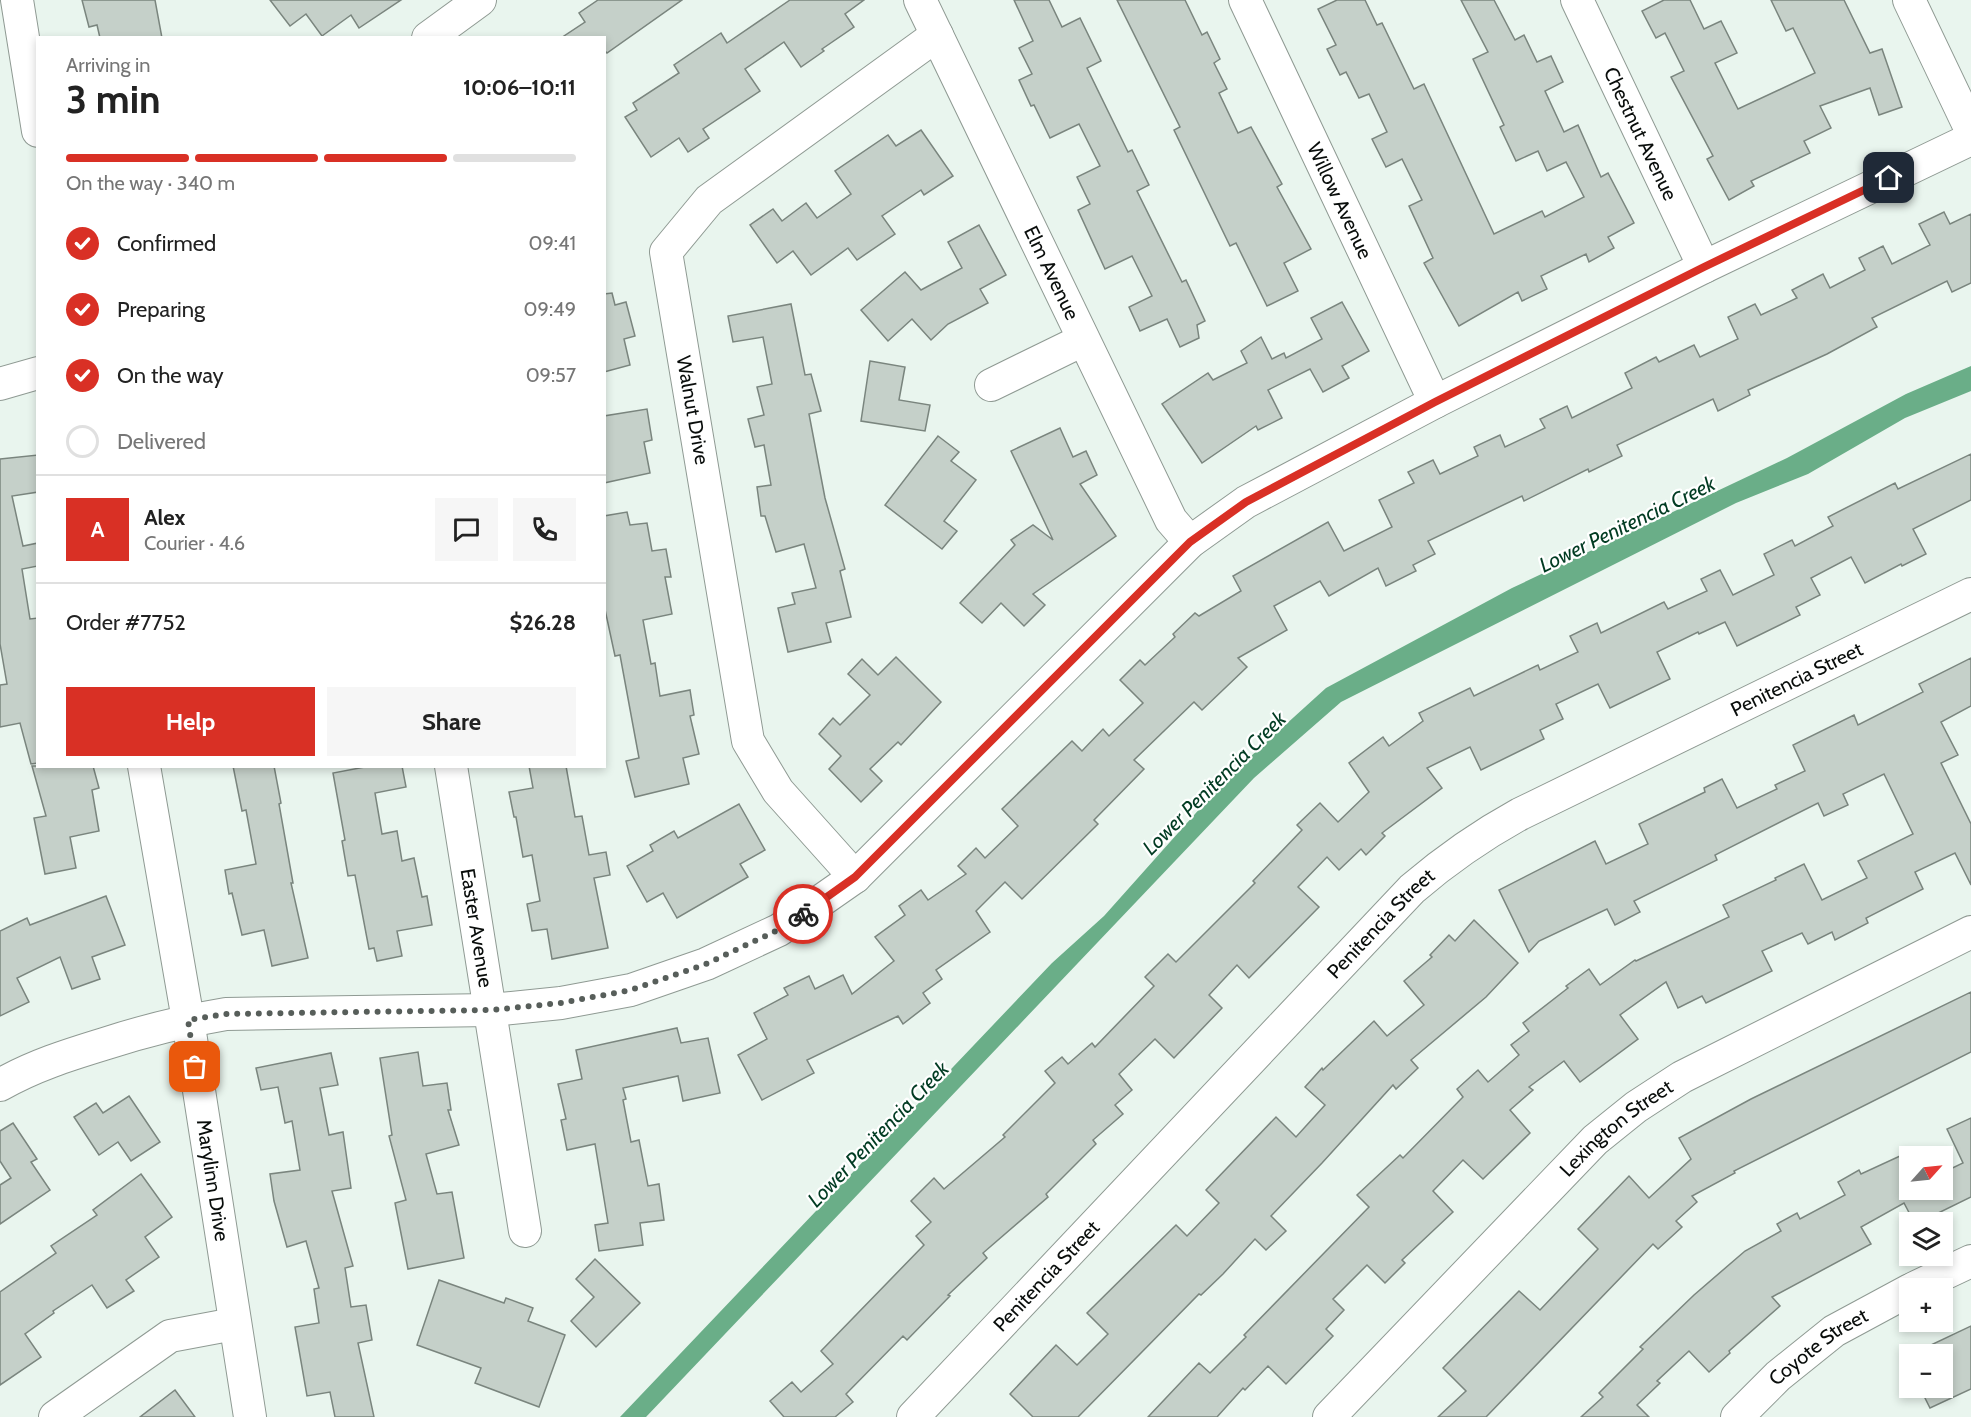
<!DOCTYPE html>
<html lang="en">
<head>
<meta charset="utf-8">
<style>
	:root { --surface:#fff; --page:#f6f6f6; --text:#222; --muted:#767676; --line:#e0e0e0; --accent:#d93025 }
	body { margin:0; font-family:Cabin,sans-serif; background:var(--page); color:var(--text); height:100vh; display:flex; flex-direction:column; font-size:22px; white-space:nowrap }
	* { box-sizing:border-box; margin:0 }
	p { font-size:20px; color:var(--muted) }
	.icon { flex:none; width:33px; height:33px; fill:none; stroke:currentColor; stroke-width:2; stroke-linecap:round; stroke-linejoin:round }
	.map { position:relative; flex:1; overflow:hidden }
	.drawer { position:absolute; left:36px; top:36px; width:570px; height:732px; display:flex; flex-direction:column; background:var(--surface); border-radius:0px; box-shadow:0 3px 9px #0003 }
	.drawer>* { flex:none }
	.needle { width:39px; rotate:63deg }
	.buttons { position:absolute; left:1899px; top:1146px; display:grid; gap:12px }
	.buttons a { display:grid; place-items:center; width:54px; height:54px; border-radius:0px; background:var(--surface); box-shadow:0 3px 9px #0003; font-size:30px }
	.pin { position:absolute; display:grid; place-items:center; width:51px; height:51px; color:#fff; margin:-26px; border-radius:12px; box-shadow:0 3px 9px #0006 }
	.courier { position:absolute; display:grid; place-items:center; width:60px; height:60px; margin:-30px; border:4px solid #d93025; border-radius:50%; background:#fff; color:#222; box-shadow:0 2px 8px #0007 }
	.overview em { font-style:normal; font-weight:700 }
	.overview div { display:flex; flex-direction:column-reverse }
	.overview { display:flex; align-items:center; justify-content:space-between; height:102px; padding:0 30px }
	h1 { font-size:39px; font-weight:700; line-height:45px }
	.bar { display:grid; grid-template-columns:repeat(4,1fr); gap:9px 6px; align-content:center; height:72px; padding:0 30px }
	.bar i { height:8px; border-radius:4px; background:var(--line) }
	.bar .active { background:var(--accent) }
	.bar p { grid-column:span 4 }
	.line { display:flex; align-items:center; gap:15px; padding:0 30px; border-top:2px solid var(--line) }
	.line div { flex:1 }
	.round { display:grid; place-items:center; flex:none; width:63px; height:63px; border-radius:0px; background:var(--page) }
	ol { padding:0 30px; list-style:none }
	li { display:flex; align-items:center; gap:18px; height:66px }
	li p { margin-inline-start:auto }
	li .icon { padding:6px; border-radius:50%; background:var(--accent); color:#fff; stroke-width:4 }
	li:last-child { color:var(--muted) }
	li i { width:33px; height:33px; border:3px solid var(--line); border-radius:50% }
	.primary-button { display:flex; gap:12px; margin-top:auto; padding:12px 30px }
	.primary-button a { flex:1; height:69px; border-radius:0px; background:var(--accent); color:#fff; font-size:24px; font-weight:700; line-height:69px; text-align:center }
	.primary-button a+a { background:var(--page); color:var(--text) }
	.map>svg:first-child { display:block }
	.water { fill:#6aae88 }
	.building { fill:#c5d0c9; stroke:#7a857e; stroke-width:1.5 }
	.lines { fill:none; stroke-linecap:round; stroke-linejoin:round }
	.minor-casing { stroke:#8f9a93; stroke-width:34 }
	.minor { stroke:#fff; stroke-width:32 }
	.done { stroke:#575e5a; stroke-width:6; stroke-dasharray:0 10.8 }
	.route { stroke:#d93025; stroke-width:8 }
	.labels { text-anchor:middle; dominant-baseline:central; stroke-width:4.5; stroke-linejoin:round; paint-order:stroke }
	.street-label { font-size:20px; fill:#090d0b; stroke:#fff }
	.water-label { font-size:21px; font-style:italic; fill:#013b22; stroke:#fff }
</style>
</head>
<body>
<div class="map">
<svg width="1971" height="1417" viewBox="0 0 1971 1417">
	<rect width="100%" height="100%" fill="#e9f5ee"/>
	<!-- water -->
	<path class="water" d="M1971,366v25l-66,27 -97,56 -72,29 -395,199 -87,76 -608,639h-26l432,-454 52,-47 124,-139 98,-89 186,-100 275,-130 119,-64z"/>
	<!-- building -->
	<g class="building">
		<path d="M82,0h73l7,38h-62l-3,-13 -8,2z"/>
		<path d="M270,0h131l-42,28 -8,-13 -29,21 -16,-22 -16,12z"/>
		<path d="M598,0h84l-75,53 -3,-3v-12h-43l24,-16 -6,-9z"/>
		<path d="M790,0h74l-19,14 9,13 -32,22 2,2 -23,16 -17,-25 -39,27 15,22 -57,38 6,9 -21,14 -9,-14 -28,19 -26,-40 12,-7 -4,-7 46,-30 -5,-8 47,-32 6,10z"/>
		<path d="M1014,0h35l13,27 18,-9 21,43 -14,7 41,84 4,-2 17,35 -12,6 45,91 4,-2 19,41 -8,4 2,13 -19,9 -13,-28 -27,12 -11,-24 23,-11 -20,-40 -27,13 -27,-59 12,-6 -13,-27 23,-11 -21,-42 -29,14 -16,-33 -3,1 -12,-26 13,-6 -13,-26 14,-7z"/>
		<path d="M1117,0h68l17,35 5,-3 13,27 -6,4 13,26 -8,4 19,40 13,-6 31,57 -5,3 34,62 -27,14 14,28 -31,15 -31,-63 -6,3 -56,-116 6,-3z"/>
		<path d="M1337,0h28l12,25 5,-2 32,66 10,-5 70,150 48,-23 3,6 39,-20 -18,-35 -19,9 -9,-20 -22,10 -16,-34 4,-2 -31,-66 15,-7 -27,-52h33l21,40 9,-5 13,27 14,-6 12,26 -18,9 19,41 14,-7 23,52 7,-4 26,50 -26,14 6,11 -25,14 -3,-8 -45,22 6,13 -25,12 -4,-9 -59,34 -35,-63 9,-5 -24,-52 13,-6 -20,-41 -16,8 -14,-28 15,-7 -18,-38 -10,4 -13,-26 -6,3 -13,-26 9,-4 -18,-36z"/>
		<path d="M1664,0h26l14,29 17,-8 16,32 -22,10 23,46 77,-36 -22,-45 -7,3 -15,-31h73l26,53 12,-4 20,58 -23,8 -9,-27 -50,18 11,22 -27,13 6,12 -59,28 3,5 -25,14 -22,-41 6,-3 -42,-79 13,-6 -19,-38 -9,5 -14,-27z"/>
		<path d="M921,130l32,46 -29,19 -3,-5 -39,26 13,18 -38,26 -9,-12 -37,27 -18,-24 -16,12 -27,-38 23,-16 9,12 24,-18 11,15 34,-24 -16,-23 53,-36 8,11z"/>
		<path d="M1944,212l6,12 21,-10v69l-19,9 -5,-11 -75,37 5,9 -50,27 -79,36 2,5 -32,16 -5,-12 -96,46 5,11 -33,16 -1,-3 -64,32 -2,-5 -94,45 7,13 -22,11 3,6 -30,15 -8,-18 -49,28 -9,-15 -46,25 13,24 -49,28 9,9 -45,43 -8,-8 -60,58 10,9 -50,51 4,4 -76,75 -17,-17 -29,29 14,21 -54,38 6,9 -19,14 7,10 -27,21 -5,-8 -91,44 7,13 -52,27 -24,-45 29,-16 -13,-26 34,-18 -4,-7 25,-12 6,13 28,-14 9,19 42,-33 -19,-24 30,-22 -6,-9 22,-16 7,10 38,-26 -8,-8 18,-18 9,10 33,-32 -16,-17 70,-68 10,10 21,-22 6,7 34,-33 -23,-23 20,-20 5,5 30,-28 -2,-3 22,-21 4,3 42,-25 -8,-15 95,-54 16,29 48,-24 -13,-27 35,-17 -6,-11 25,-12 7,14 38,-18 -4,-9 26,-12 5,12 40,-19 -5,-9 27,-13 5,12 60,-30 -7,-15 31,-16 3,5 35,-17 6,12 38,-18 -10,-22 27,-13 6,11 36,-17 -5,-8 31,-16 7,14 35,-18 -6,-12 24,-12 9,18 38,-19 -11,-21z"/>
		<path d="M979,225l27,50 -26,14 8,14 -40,21 -17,16 -19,-21 -24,22 -27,-31 44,-38 16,18 41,-22 -14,-26z"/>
		<path d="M612,293l3,12 11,-3 9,34 -11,3 6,26 -26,7v-78z"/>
		<path d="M1342,302l27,49 -27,15 7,12 -26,14 -13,-23 -42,21 14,28 -24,12 -2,-4 -54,37 -40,-59 46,-31 5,7 34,-17 -6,-12 20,-14 11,22 12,-6 2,5 36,-19 -11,-21z"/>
		<path d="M791,304l14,71 6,-1 10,37 -12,3 16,84 20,71 -5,2 11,46 -25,6 5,19 -43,10 -10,-44 17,-4 -3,-11 24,-5 -12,-44 -28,8 -11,-36h-4l-4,-29 14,-2 -7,-40 -9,2 -7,-28 16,-4 -7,-28 15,-3 -9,-47 -30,5 -5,-26z"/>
		<path d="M870,361l35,6 -6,33 31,5 -5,26 -64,-10z"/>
		<path d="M647,409l5,31 -8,2 6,31 -46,10v-67z"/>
		<path d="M1060,428l13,29 13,-6 11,24 -17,9 36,52 -83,58 12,11 -21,21 -23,-23 -19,20 -22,-20 55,-58 -4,-5 22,-15 20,15 -42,-89z"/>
		<path d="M938,436l21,16 -8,9 25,19 -32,41 13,10 -15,18 -57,-44z"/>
		<path d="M1971,454v46l-58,29 13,25 -24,12 -1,-2 -36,19 -14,-26 -40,21 9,17 -24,12 4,8 -63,31 -12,-24 -26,12 -1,-2 -41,20 13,27 -60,29 -12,-24 -42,20 7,15 -23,11 4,9 -63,31 -11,-23 -43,21 15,20 -60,45 3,3 -19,19 -5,-6 -22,21 -12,-13 -29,30 21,20 -70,71 -12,-13 -28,30 13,13 -48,50 -19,-19 -36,35 13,16 -17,15 8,9 -30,26 3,4 -50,50 2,3 -65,56 4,5 -39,37 2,1 -43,44 -4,-4 -57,58 7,8 -18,15h-51l-14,-16 22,-19 9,10 32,-28 -12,-13 103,-106 -8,-9 15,-14 -20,-21 23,-23 10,11 61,-52 -2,-2 52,-52 -10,-12 17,-14 6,7 24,-21 3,4 59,-61 -9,-9 23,-23 8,8 79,-79 -2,-2 49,-51 -5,-5 23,-22 18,19 31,-30 -20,-29 34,-26 6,9 34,-25 -4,-8 51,-25 4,8 64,-31 2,5 38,-18 -8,-16 27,-13 4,10 63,-31 4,7 39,-18 -6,-12 19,-9 13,25 41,-20 -10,-21 28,-14 3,6 38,-20 -5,-9 67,-34 3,6z"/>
		<path d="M38,455v37l-26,4 11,50 15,-3v23l-16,3 8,50 8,-1v145l-7,1 -11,-41 -20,4v-42l7,-1 -7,-40v-185z"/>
		<path d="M627,512l3,13 17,-2 5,28 14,-2 5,28h-6l7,37 -29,6 8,44 4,-1 5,33 30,-6 4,25 -4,1 9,38 -16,4 6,26 -54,13 -9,-36 13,-3 -19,-103 -5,1 -11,-51v-89z"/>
		<path d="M896,657l45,45 -40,43 -3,-3 -28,27 12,12 -21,21 -32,-33 12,-13 -22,-22 14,-16 7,7 30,-30 -22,-21 14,-15 16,16z"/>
		<path d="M1971,658v48l-30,16 17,33 -17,8 30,61v61l-16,-32 -40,19 8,17 -57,29 2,5 -33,17 -3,-8 -24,12 -6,-11 -40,18 10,20 -66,32 -4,-7 -24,12 -12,-26 -46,33 18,24 -58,43 -16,-21 -35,26 4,3 -23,20 20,23 -47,46 -20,-19 -30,31 20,21 -51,48 3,3 -20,20 -18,-18 -34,34 11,11 -18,19 7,7 -47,48 -18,-18 -23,24 -2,-2 -26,29h-69l51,-54 11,10 36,-36 -2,-2 125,-128 -12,-12 43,-40 3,3 60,-61 -6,-8 21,-19 10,12 31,-27 -8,-10 18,-14 -6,-8 45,-35 -2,-2 23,-17 11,16 35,-25 1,1 93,-44 -6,-12 53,-25 -1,-2 29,-14 18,36 45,-22 -9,-17 55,-27 -29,-60 -41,20 5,11 -24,11 -6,-13 -103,52 2,5 -83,41 6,11 -25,13 -8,-16 -68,32 -10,11 -30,-62 96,-49 11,23 42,-20 -9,-20 66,-32 -1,-4 18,-9 15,29 40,-19 -2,-4 30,-14 -12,-26 61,-30 4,10 65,-33 -4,-8z"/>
		<path d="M32,766h61l6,22 -7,2 7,41 -29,6 6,31 -31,6 -11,-56 12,-2z"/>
		<path d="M233,766h41l7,37 -2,1 14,79h-2l17,75 -36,8 -8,-36 -22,5 -10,-42 -3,1 -4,-24 31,-6 -10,-54 -4,1z"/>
		<path d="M370,766h32l4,21 -31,6 7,41 15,-3 5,30 12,-3 8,39 5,-1 5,29 -35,6 5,25 -25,5 -3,-13 -5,1 -14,-74 -7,1 -6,-35 3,-1 -12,-67z"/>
		<path d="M529,766h37l9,51 7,-1 7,39 17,-3 4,23 -16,3 14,70 -56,11 -5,-30 -15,2 -5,-27 13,-3 -8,-46 -9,2 -7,-40h-2l-5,-25 24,-4z"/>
		<path d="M739,804l26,46 -25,14 8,13 -71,41 -14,-25 -16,9 -20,-36 26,-15 -3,-6 24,-14 4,7z"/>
		<path d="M106,896l19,49 -33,12 8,22 -28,10 -12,-32 -43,21 12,24 -29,14v-85l27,-13 3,7z"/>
		<path d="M1474,920l44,43 -32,34 -75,63 7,8 -22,21 -3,-4 -71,78 -51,53 15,15 -20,19 -11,-11 -32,35 -22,21 -2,-1 -121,123h-45l-23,-23 46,-49 21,20 31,-31 -21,-21 89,-88 11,11 32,-33 -13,-13 70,-73 20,20 29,-32 -20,-18 17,-19 1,2 51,-49 13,15 37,-31 -20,-24 28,-24 -2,-2 19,-20 6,6z"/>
		<path d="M1971,992v60l-237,119 1,2 -43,23 5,6 -21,19 6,6 -24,22 -5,-5 -167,173h-48l28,-26 -23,-23 76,-77 21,19 58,-61 -20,-20 51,-53 20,22 42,-39 -12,-21 72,-39z"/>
		<path d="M677,1028l4,15 27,-5 12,55 -37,8 -5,-25 -55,12 3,11 -3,1 8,42 8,-2 9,46 11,-2 5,36 -24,3 3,22 -44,6 -4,-26 13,-2 -13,-79 -28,6 -6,-30 5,-1 -8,-35 24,-5 -6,-29z"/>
		<path d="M418,1052l5,34 24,-3 4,27h-3l11,35 -33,9 11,40 15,-2 12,66 -56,11 -13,-66 11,-3 -17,-64 3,-1 -12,-77z"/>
		<path d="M331,1053l7,32 -18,3 9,47 14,-3 8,56 -19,3 21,75 -8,2 6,39 15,-2 6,35 -14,3 16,74h-39l-5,-25 -23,4 -12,-69 24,-4 -5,-34 5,-1 -13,-47 -19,6 -13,-46 -4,-27 30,-4 -8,-49 -7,2 -7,-36 -17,3 -5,-22z"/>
		<path d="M129,1096l31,46 -29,19 -13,-19 -19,13 -25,-38 22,-14 7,10z"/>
		<path d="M1971,1118v79l-51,25h-6l-10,-19 -43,24 10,17 -99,53 8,9 -51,45 1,2 -21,19 -20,-21 -32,30 3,2 -23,22 12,12h-68l22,-20 -4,-4 44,-44 -3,-2 54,-52 51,-44 36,-20 -4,-7 20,-11 3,6 45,-24 -7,-13 21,-12 2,4 52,-24 3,6h-6v34h32v-17l21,-10 -16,-34z"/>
		<path d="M13,1123l24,36 -6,3 19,28 -50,34v-39l11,-7 -11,-17v-30z"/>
		<path d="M141,1174l31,43 -27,20 14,20 -33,23 8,11 -27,17 -15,-23 -39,26 1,2 -29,21 16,23 -41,28v-93l56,-39 -5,-7 46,-31 -4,-5z"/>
		<path d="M595,1259l45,44 -44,44 -25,-26 23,-24 -18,-18z"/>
		<path d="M439,1280l65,23 2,-5 27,10 -5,13 37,14 -26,72 -64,-24 6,-15 -64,-23z"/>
		<path d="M1971,1326v63l-41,19 -10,-20h22v-34h-30z"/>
		<path d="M175,1390l20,27h-55z"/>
	</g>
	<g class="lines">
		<!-- minor casing -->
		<g class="minor-casing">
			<g id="minor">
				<path d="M17,0l21,131"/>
				<path id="s1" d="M920,0l251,520 19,22"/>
				<path id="s2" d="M1245,0l190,402"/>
				<path id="s3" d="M1577,0l127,267"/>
				<path d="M1909,0l62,130"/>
				<path d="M428,38l52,-38"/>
				<path d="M0,384l38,-11"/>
				<path d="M991,385l92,-45"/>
				<path id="s4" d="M144,766l44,254 62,397"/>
				<path id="s5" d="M451,766l74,465"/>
				<path d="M855,877l-77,-86 -30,-50 -82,-489 43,-52 228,-165"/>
				<path d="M0,1085c33,-19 68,-30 104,-41 40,-13 80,-23 122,-30l265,-4 70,-7 70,-13 75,-26 73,-34 76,-53 335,-335 56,-40 189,-100 269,-135 267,-128"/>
				<path d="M1914,1288l57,-27"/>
				<path d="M55,1417l115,-81 64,-12"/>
				<path id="s6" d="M913,1417l499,-528c35,-30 68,-53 108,-75l451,-220"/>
				<path id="s7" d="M1329,1417l266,-277 41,-33 46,-30 289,-145"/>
				<path id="s8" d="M1737,1417l41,-41 56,-45 76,-41"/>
			</g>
		</g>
		<!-- minor -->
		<use href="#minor" class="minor"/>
	</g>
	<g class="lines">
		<!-- done -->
		<path class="done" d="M195,1067l-7,-47 38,-6 265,-4 70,-7 70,-13 75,-26 72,-34 25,-16"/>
		<!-- route -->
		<path class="route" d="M803,914l52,-37 335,-335 56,-40 189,-100 269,-135 185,-89"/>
	</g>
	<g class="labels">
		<!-- street labels -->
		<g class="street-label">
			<text stroke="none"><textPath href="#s3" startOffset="148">Chestnut Avenue</textPath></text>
			<text stroke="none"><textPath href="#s2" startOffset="222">Willow Avenue</textPath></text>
			<text stroke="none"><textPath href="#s1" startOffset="303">Elm Avenue</textPath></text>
			<text transform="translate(693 410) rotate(80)">Walnut Drive</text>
			<text stroke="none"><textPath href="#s6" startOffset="1166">Penitencia Street</textPath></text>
			<text stroke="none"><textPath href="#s6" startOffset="680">Penitencia Street</textPath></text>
			<text stroke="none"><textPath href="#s5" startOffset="164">Easter Avenue</textPath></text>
			<text stroke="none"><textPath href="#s7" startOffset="408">Lexington Street</textPath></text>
			<text stroke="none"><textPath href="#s4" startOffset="420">Marylinn Drive</textPath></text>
			<text stroke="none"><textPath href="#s6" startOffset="194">Penitencia Street</textPath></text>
			<text stroke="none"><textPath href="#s8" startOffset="108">Coyote Street</textPath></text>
		</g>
		<!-- water labels -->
		<g class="water-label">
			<text transform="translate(1627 524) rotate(-26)">Lower Penitencia Creek</text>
			<text transform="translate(1214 783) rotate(-45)">Lower Penitencia Creek</text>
			<text transform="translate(878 1134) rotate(-46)">Lower Penitencia Creek</text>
		</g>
	</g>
</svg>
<div class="buttons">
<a><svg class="needle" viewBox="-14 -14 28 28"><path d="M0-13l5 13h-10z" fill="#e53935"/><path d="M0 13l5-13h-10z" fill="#767676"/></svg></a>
<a><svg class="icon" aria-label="layers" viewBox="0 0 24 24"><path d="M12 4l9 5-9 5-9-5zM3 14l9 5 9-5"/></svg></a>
<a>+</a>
<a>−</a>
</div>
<div class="pin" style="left:195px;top:1067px;background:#ea580c"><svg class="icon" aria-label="bag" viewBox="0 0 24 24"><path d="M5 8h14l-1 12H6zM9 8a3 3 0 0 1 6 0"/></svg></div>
<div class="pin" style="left:1889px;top:178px;background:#1f2937"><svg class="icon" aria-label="home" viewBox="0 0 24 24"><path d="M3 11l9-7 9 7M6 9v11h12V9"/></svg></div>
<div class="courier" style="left:803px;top:914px"><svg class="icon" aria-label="bike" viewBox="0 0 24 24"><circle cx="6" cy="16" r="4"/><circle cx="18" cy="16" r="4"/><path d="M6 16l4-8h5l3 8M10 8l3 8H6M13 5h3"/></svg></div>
<section class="drawer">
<div class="overview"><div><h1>3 min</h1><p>Arriving in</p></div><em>10:06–10:11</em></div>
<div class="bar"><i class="active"></i><i class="active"></i><i class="active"></i><i></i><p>On the way · 340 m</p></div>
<ol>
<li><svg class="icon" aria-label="check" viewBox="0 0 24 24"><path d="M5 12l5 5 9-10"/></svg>Confirmed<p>09:41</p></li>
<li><svg class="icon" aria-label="check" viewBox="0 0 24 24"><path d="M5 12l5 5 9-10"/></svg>Preparing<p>09:49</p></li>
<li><svg class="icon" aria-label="check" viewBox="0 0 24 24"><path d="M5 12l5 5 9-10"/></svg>On the way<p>09:57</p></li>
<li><i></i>Delivered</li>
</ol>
<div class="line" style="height:108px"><b class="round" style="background:var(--accent);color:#fff">A</b><div><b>Alex</b><p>Courier · 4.6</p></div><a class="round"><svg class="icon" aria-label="chat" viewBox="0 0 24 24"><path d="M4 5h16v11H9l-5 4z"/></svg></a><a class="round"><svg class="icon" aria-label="phone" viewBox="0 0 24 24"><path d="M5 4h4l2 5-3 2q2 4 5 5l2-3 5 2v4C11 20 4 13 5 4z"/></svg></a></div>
<div class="line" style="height:78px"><div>Order #7752</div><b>$26.28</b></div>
<div class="primary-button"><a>Help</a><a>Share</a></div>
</section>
</div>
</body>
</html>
